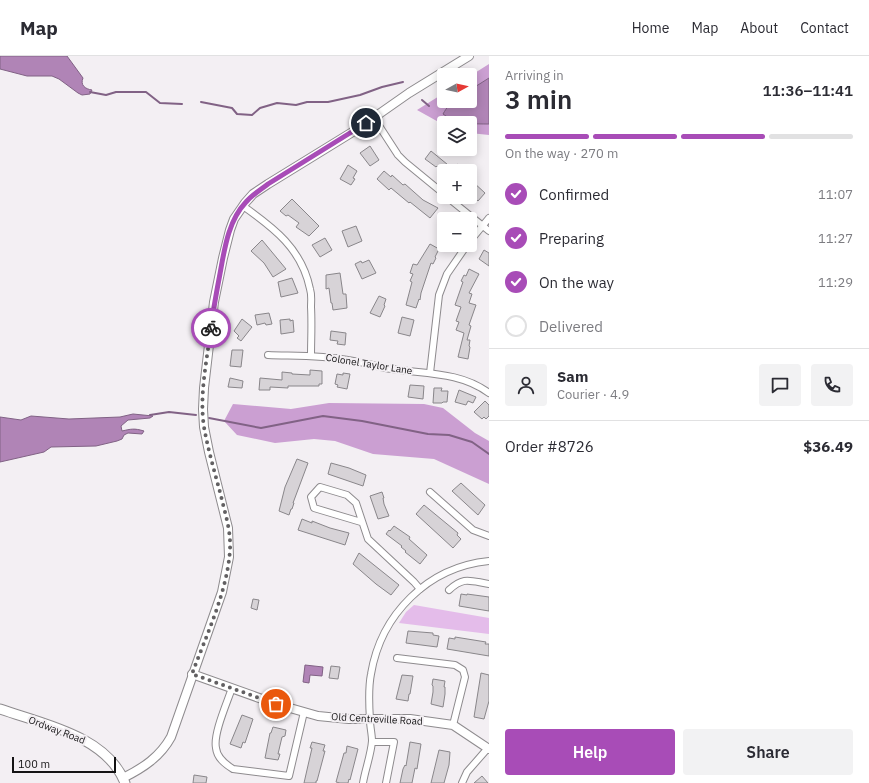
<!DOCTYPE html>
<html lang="en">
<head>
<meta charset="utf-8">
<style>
	:root { --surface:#fff; --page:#f2f2f3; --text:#2b2b33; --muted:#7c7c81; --line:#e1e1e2; --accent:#a84cb7 }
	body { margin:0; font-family:"IBM Plex Sans",sans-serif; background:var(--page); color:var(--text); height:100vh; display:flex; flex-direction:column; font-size:15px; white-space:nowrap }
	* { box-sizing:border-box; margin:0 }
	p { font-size:13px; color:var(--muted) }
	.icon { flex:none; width:22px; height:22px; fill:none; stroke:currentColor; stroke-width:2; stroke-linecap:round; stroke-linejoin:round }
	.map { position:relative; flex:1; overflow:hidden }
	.details { display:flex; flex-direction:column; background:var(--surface); width:380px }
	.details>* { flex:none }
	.needle { width:26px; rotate:82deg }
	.controls { position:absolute; left:437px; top:12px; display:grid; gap:8px }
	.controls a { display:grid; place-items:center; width:40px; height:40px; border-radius:4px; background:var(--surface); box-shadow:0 2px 10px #0003; font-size:20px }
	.scale { position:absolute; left:12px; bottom:10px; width:104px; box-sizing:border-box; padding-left:4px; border:2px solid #141314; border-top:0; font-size:11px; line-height:14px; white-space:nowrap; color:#141314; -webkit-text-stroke:3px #f3eff3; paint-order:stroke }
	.pin { position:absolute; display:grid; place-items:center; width:34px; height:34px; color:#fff; margin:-17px; border:2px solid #fff; border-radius:50%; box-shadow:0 1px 4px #0007 }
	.courier { position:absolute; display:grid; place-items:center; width:40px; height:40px; margin:-20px; border:3px solid #a84cb7; border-radius:50%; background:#fff; color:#222; box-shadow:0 1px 5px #0007 }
	.head em { font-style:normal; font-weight:600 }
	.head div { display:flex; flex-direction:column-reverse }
	.head { display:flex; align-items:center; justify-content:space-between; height:68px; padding:0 16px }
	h1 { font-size:26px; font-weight:600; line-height:30px }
	.bar { display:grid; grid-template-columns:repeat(4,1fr); gap:6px 4px; align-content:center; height:48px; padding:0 16px }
	.bar i { height:5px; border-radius:3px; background:var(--line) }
	.bar .current { background:var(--accent) }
	.bar p { grid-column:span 4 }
	.line { display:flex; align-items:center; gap:10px; padding:0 16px; border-top:1px solid var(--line) }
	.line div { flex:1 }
	.round { display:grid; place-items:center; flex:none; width:42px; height:42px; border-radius:4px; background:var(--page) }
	ol { padding:0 16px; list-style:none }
	li { display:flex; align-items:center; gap:12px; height:44px }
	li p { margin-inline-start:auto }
	li .icon { padding:4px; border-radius:50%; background:var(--accent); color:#fff; stroke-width:4 }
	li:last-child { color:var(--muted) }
	li i { width:22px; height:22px; border:2px solid var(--line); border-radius:50% }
	.action { display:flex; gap:8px; margin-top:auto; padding:8px 16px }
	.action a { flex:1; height:46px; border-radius:4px; background:var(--accent); color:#fff; font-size:16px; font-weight:600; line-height:46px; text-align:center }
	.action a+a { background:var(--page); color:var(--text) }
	header { display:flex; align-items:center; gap:24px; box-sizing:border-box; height:56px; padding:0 20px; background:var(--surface); border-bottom:1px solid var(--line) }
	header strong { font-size:19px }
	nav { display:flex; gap:22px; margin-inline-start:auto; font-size:14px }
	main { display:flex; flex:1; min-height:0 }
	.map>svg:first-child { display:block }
	.green { fill:#e4bcea }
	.forest { fill:#cb9fd2 }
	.water { fill:#b084b6; stroke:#816285 }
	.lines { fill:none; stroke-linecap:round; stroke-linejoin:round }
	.stream { stroke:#816285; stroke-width:2 }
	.building { fill:#d7d3d7; stroke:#89868a }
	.minor-casing { stroke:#8e8b8e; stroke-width:8 }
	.tertiary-casing { stroke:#8e8b8e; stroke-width:10 }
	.secondary-casing { stroke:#8e8b8e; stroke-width:11 }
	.minor { stroke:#fff; stroke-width:6 }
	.tertiary { stroke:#fff; stroke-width:8 }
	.secondary { stroke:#fff; stroke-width:9 }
	.done { stroke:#626062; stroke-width:4; stroke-dasharray:0 7.2 }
	.route { stroke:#a84cb7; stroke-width:5 }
	.labels { text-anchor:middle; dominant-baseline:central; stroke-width:4; stroke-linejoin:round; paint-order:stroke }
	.street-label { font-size:10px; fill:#141314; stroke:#f3eff3 }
</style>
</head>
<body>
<header>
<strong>Map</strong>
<nav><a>Home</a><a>Map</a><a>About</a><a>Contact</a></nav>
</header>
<main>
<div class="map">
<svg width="489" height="727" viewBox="0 0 489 727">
	<rect width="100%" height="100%" fill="#f3eff3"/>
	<!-- green -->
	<path class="green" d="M414,549l75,13v16l-90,-11 7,-11z"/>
	<!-- forest -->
	<g class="forest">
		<path d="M489,8v71l-19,-2v-10h-26v2l-27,-15 27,-17v8h26v-25z"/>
		<path d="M329,347l95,1 19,4 32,25 14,8v43l-55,-25 -61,-5 -38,-13 -21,-2 -39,4 -38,-8 -13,-14 9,-17 58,5z"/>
	</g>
	<!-- water -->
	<g class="water">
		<path d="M0,0h67l16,22c-3,7 2,11 9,12l-2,4 -8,1 -4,-2 -19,-14 -7,-3h-25l-27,-7z"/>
		<path d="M489,22v46c-15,0 -34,0 -46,-10 8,-14 11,-13 27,-13v-11z"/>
		<path d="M133,358l20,2 -3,2 -22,2 -7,6 1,5c9,-2 12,-3 22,0l-2,3 -14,-1 -4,2 -2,4 -5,2 -21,5 -45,1 -7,5 -44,10v-45l21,3 10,-4 38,3 51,-2z"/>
		<path d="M305,609l18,2 -1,9 -12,-1 -1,8 -6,-1z"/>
	</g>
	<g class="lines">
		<!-- stream -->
		<g class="stream">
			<path d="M90,36l16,3 10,-3h30l14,11 22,1"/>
			<path d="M422,44l7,6"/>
			<path d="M201,46l31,6 5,6 15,1 8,-7 17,-5 19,2 11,-3h21l32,-7 22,-8 21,-5"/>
			<path d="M150,359l19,-3 27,3"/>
			<path d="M209,362l52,10 62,-12 39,5 66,13 21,1 23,7 17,12"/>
		</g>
	</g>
	<!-- building -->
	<g class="building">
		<path d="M370,90l9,14 -9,6 -10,-13z"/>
		<path d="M431,95l22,18 4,-5 9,7h-23l-6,-5 -1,1 -11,-8z"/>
		<path d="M348,109l9,6 -4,7 2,1 -4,6 -11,-6z"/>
		<path d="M384,115l7,6 1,-2 11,10 2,-1 18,16 15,8 -8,10 -20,-16 -1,1 -18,-15 -2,2 -12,-11z"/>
		<path d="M473,126l12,11 -7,8 -8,-7v-8z"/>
		<path d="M292,143l27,27 -10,10 -13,-9 3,-4 -11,-8 -2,1 -6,-5z"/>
		<path d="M356,170l6,15 -14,6 -6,-16z"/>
		<path d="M325,182l7,12 -12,7 -8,-12z"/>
		<path d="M262,184l24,29 -13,8 -9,-14 -13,-12z"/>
		<path d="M430,188l9,5 -4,8 1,1 -3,6 -2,-1 -10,30 -1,7 -1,-1 -3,9 -10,-3 6,-23 -2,-1 3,-7 -3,-1 3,-9 4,1z"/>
		<path d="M484,194l5,3v13l-10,-7z"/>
		<path d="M369,204l7,13 -14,6 -7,-15 6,-3 1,2z"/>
		<path d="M469,213l10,5 -10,19 3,1 -3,9 7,2 -7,20 2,1 -4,14h3l-1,6 1,1 -2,12 -10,-2 6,-24 -8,-3 3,-8 -3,-1 5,-14 -6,-2 8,-23 -2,-1 3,-6 2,1z"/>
		<path d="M340,217l3,21h3l1,14 -14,2 -1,-7h-1l-2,-15 -3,1v-14z"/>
		<path d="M292,222l6,15 -17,4 -3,-15z"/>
		<path d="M379,240l7,3 -2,6 1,1 -5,11 -10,-4z"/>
		<path d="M269,257l3,11 -6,1 -1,-2 -8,2 -2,-10z"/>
		<path d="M402,261l12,3 -4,16 -12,-3z"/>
		<path d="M242,263l10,8 -11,14 -4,-3 2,-2 -5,-5z"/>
		<path d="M290,263v2l3,-1 1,12 -13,2 -1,-14z"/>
		<path d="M331,275l15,2 -1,12 -8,-1 1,-3 -8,-1z"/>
		<path d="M232,294h11l-2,17 -11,-1z"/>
		<path d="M310,314l12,1v13h-3v2h-31v2l-18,-1v3h-11l1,-12 22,2v-8l10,1v1l18,1z"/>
		<path d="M343,317l7,1 -3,15 -10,-2 1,-2 -3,-1 2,-10 6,1z"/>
		<path d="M230,322l13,3 -1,7 -14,-1z"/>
		<path d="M410,329l14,1 -1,13 -15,-2z"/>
		<path d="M434,332h8l-1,3h7l-1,11h-4l-1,1h-9z"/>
		<path d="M459,334l17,7 -3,6 -5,-2 -2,4 -11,-3z"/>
		<path d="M485,345l4,4v11l-3,3 -2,-2 -2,2 -8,-7z"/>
		<path d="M297,403l11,4 -15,40h1l-2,6h-1l-2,6 -10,-4 6,-24z"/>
		<path d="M331,407l18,5 17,7 -3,11 -35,-12z"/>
		<path d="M461,427l24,22 -7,10 -26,-24z"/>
		<path d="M382,436l2,6h-1l1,6 5,12 -11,3 -8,-23z"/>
		<path d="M424,449l34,28 -1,2 4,4 -8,9 -37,-34z"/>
		<path d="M302,463l10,4v-2l18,7 19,5 -4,12 -47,-15z"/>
		<path d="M394,470l16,11 -1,2 18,16 -7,9 -15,-12 1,-1 -5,-4 1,-1 -16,-12 3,-4 1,1z"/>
		<path d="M359,497l40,32 -8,10 -15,-11 -23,-20z"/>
		<path d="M461,538l6,1v-1l22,3v14l-30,-5z"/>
		<path d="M253,543l6,1 -2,10 -6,-2z"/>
		<path d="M408,575l25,2v2l6,1 -2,11 -31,-4z"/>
		<path d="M455,581l31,5 -1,2h4v12l-42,-7 2,-11 6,1z"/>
		<path d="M331,610l9,1 -2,12 -9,-1z"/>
		<path d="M481,617l8,2v26l-5,18 -10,-2z"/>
		<path d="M402,619l11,1 -3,18h-1l-1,7 -12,-2z"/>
		<path d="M433,623l12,2 -1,6h1v7l-2,13 -12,-3 2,-12v-6l-1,-1z"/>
		<path d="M242,659l11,4 -8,24 -2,-1 -2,6 -11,-4z"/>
		<path d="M273,671l13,3 -1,6 -3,1 -4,17h2l-2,6 -13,-2 5,-25h1z"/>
		<path d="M312,686l13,3 -2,6h2l-8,30h-1v2h-12l8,-35h-2z"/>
		<path d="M410,686l11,2 -4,25 -2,-1 -3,15h-12l3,-14 2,-4 1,1z"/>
		<path d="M347,690l11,3 -8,31 -1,-1 -1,4h-8l-4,-1 8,-29h2z"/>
		<path d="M439,694l11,2 -1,13 -5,18h-13z"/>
		<path d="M194,719l13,2 -1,6h-13z"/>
		<path d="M482,720l6,7h-14z"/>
	</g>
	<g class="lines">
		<!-- minor casing -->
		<g class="minor-casing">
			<g id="minor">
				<path d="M374,62l24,37 7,7 39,32"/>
				<path d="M447,141l42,34"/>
				<path d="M243,150c31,22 59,43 67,83 2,6 1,12 1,18 1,17 0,33 0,49"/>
				<path d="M470,185l19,-23"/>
				<path d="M268,299c26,1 53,0 80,5 15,2 29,7 44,9 34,5 69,3 97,24"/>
				<path d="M430,317l9,-78 8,-21 20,-29"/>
				<path d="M430,436l43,38 16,6"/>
				<path d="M361,466l-47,-14 -3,-11 9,-10 27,8 9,8 12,36 46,43 6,7"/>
				<path d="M449,534c15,-14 21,-9 40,-6"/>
				<path d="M397,602l58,7 8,5 2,7 -12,48"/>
				<path d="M232,632c-5,15 -19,46 -16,60 1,10 9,16 17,21l56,7 15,-64"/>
				<path d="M372,686h22l-8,41"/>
				<path d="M363,727c2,-13 8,-28 9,-42 0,-7 -2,-14 -2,-21 -1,-15 -2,-31 1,-46 10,-60 57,-107 118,-113"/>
				<path d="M462,727l5,-11 21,-24"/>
			</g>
		</g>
		<!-- tertiary casing -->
		<g class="tertiary-casing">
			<g id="tertiary">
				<path d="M192,618l84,30 42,12 31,3h61l43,6 36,24"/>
				<path d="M123,722c20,-10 37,-21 48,-41l51,-145 7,-35 -1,-29 -19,-76 -5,-25 -1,-18 1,-21 10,-86 9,-44 7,-28 4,-11 11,-16 8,-9 15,-10 91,-56 50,-35 60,-37"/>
			</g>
		</g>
		<!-- secondary casing -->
		<g class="secondary-casing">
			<path id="secondary" d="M0,653c43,15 107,27 125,74"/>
		</g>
		<!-- minor -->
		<use href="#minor" class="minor"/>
		<!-- tertiary -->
		<use href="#tertiary" class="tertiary"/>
		<!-- secondary -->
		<use href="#secondary" class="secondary"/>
	</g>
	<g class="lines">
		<!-- done -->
		<path class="done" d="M211,272c-4,32 -12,67 -7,99 4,23 11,46 17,69 4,17 10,35 9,53 -2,41 -24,87 -38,125l84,30"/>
		<!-- route -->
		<path class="route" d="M211,272c2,-17 5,-33 8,-49 5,-26 8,-57 27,-77 6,-7 14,-12 22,-18l98,-61"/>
	</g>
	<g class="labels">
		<!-- street labels -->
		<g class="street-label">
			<text transform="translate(369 308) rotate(9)">Colonel Taylor Lane</text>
			<text transform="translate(377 663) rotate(3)">Old Centreville Road</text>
			<text transform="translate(57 674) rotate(21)">Ordway Road</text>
		</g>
	</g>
</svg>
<div class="controls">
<a><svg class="needle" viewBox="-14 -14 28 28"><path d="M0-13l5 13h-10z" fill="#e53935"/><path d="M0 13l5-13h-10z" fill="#7c7c81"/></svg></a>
<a><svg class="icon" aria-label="layers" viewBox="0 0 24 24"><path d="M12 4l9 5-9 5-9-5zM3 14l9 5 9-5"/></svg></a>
<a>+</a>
<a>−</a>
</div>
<div class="scale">100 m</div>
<div class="pin" style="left:276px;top:648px;background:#ea580c"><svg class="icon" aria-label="bag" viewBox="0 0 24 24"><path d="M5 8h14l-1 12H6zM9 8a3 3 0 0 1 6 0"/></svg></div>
<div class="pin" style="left:366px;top:67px;background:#1f2937"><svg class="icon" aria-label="home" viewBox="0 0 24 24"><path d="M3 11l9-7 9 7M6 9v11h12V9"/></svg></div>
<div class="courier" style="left:211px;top:272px"><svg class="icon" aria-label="bike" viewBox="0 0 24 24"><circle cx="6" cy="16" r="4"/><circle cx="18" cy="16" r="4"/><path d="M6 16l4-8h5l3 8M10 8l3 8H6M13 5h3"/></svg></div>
</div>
<section class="details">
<div class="head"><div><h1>3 min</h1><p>Arriving in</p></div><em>11:36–11:41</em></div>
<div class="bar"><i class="current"></i><i class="current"></i><i class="current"></i><i></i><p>On the way · 270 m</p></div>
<ol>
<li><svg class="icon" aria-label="check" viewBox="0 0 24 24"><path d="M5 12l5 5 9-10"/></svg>Confirmed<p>11:07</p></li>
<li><svg class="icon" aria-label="check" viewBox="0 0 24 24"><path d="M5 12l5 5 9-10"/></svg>Preparing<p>11:27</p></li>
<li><svg class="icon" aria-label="check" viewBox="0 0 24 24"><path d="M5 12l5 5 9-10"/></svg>On the way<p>11:29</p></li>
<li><i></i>Delivered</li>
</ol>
<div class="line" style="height:72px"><a class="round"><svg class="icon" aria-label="person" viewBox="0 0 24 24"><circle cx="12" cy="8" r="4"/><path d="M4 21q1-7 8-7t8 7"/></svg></a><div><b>Sam</b><p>Courier · 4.9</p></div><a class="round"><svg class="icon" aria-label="chat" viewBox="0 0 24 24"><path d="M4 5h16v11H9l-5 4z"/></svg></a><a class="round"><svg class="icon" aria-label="phone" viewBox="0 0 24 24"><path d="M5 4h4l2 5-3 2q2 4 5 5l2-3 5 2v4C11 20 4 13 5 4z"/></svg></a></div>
<div class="line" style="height:52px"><div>Order #8726</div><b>$36.49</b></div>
<div class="action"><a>Help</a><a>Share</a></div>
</section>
</main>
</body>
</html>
